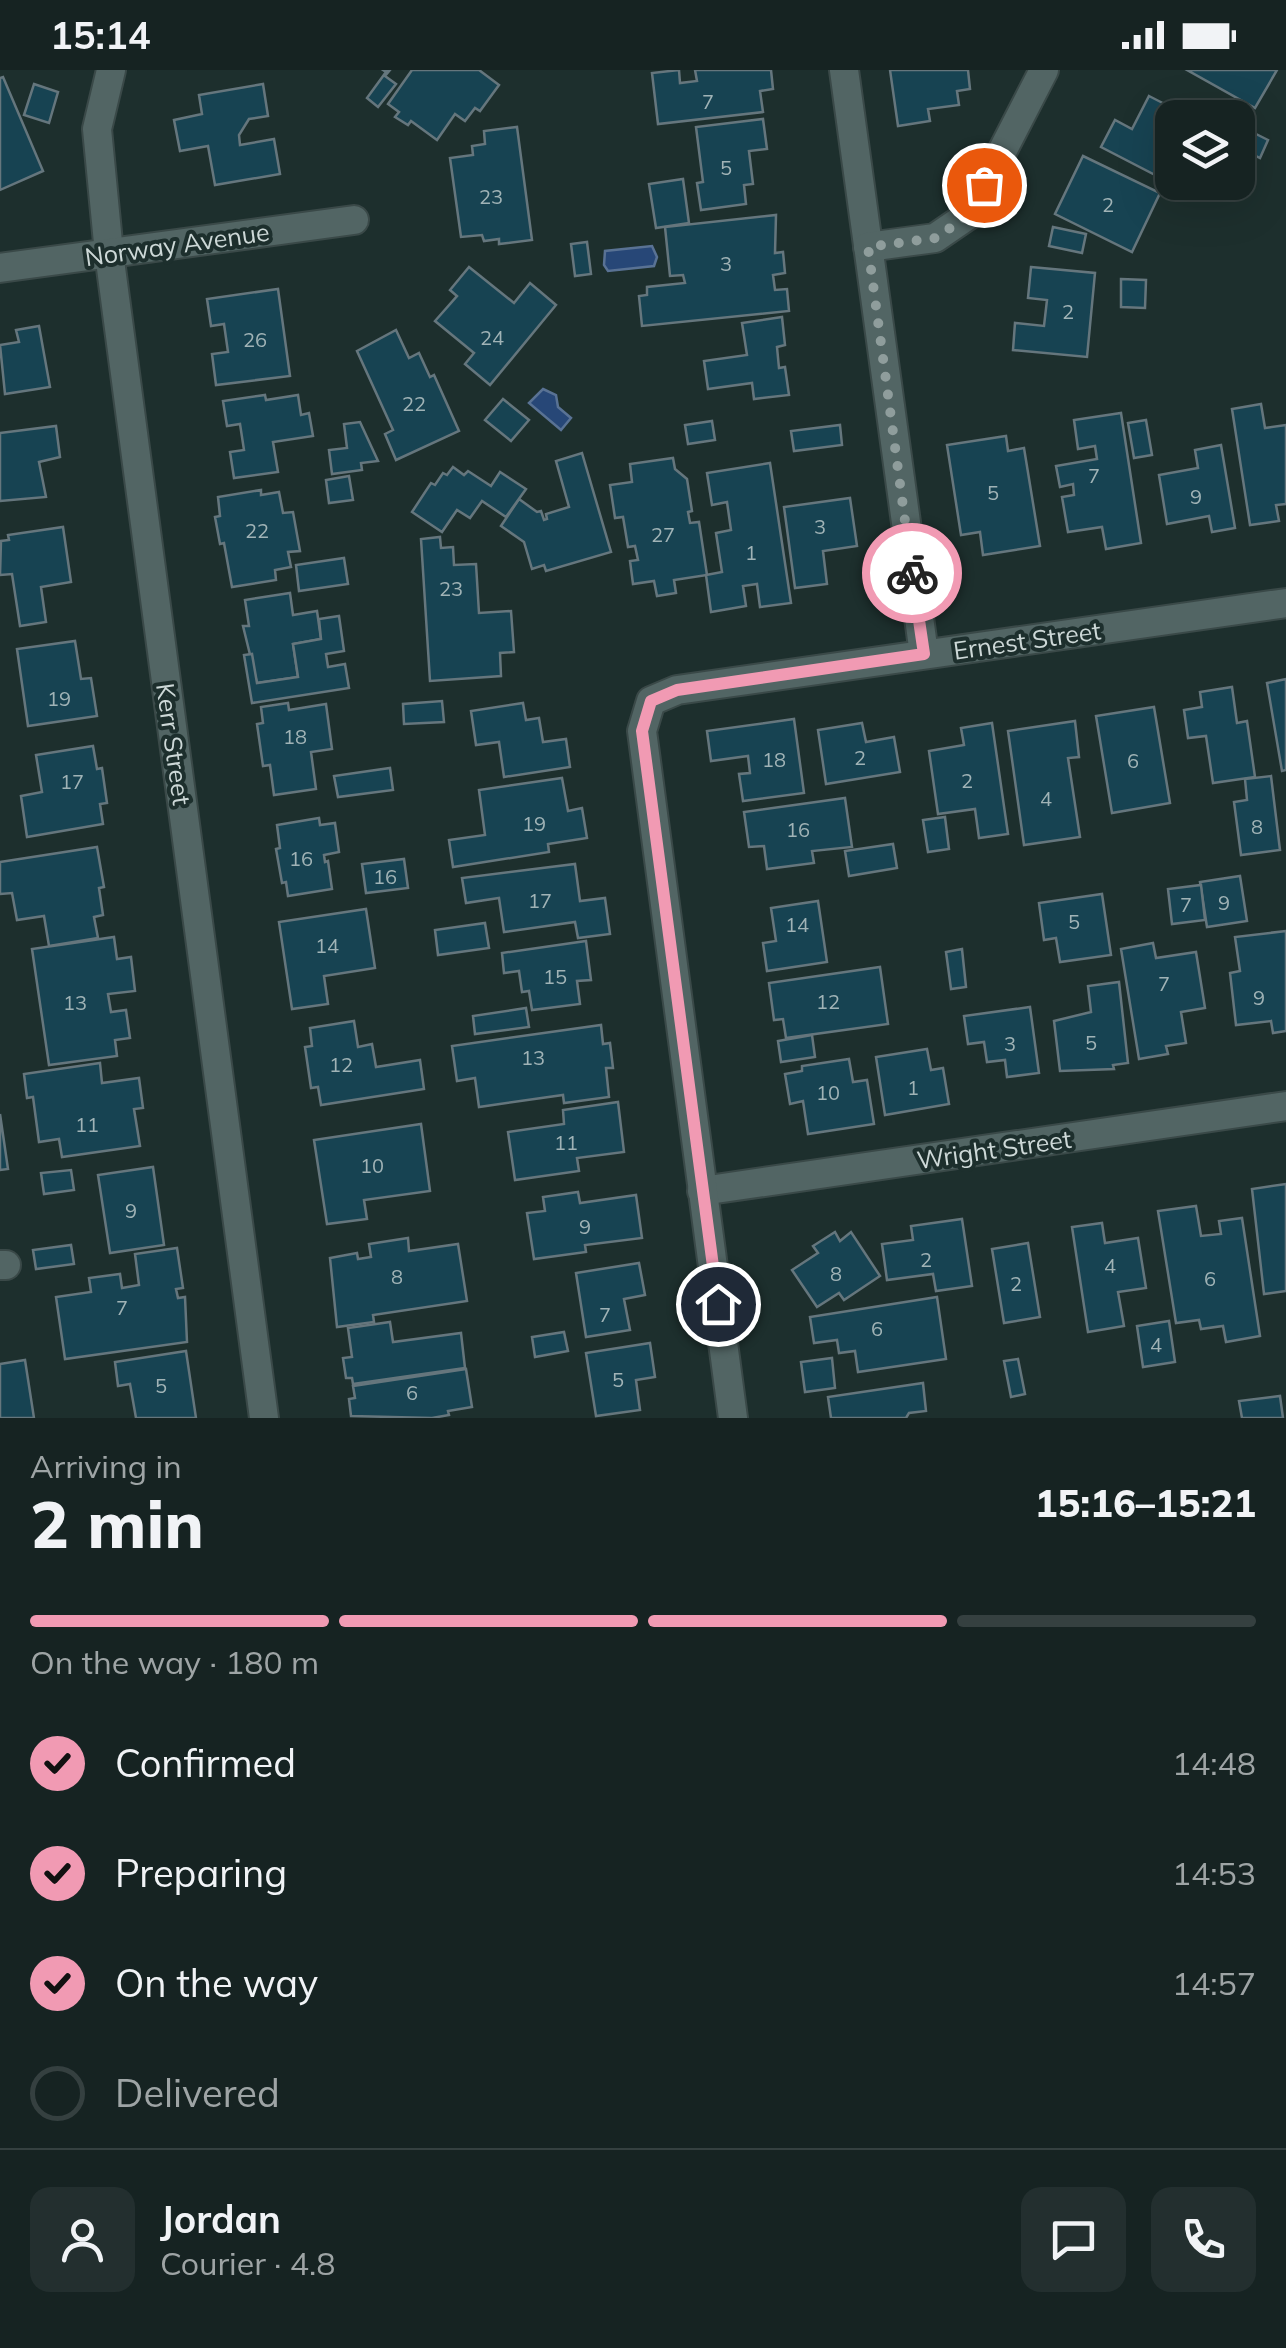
<!DOCTYPE html>
<html lang="en">
<head>
<meta charset="utf-8">
<style>
	:root { --surface:#162322; --page:#232f2f; --text:#f1f3f6; --muted:#9ea4a5; --line:#354040; --accent:#f19ab3 }
	body { margin:0; font-family:Mulish,sans-serif; background:var(--page); color:var(--text); height:100vh; display:flex; flex-direction:column; font-size:38px; white-space:nowrap }
	* { box-sizing:border-box; margin:0 }
	p { font-size:32px; color:var(--muted) }
	.icon { flex:none; width:55px; height:55px; fill:none; stroke:currentColor; stroke-width:2; stroke-linecap:round; stroke-linejoin:round }
	.map { position:relative; height:1348px; overflow:hidden }
	.panel { display:flex; flex-direction:column; background:var(--surface); flex:1 }
	.panel>* { flex:none }
	.controls { position:absolute; left:1155px; top:30px; display:grid; gap:20px }
	.controls a { display:grid; place-items:center; width:100px; height:100px; border-radius:20px; background:var(--surface); box-shadow:0 10px 40px #0002,0 0 0 2px var(--line); font-size:50px }
	.pin { position:absolute; display:grid; place-items:center; width:85px; height:85px; color:#fff; margin:-42px; border:5px solid #fff; border-radius:50%; box-shadow:0 2px 10px #0007 }
	.courier { position:absolute; display:grid; place-items:center; width:100px; height:100px; margin:-50px; border:8px solid #f19ab3; border-radius:50%; background:#fff; color:#222; box-shadow:0 2px 12px #0007 }
	.head em { font-style:normal; font-weight:800 }
	.head div { display:flex; flex-direction:column-reverse }
	.head { display:flex; align-items:center; justify-content:space-between; height:170px; padding:0 30px }
	h1 { font-size:65px; font-weight:800; line-height:75px }
	.bar { display:grid; grid-template-columns:repeat(4,1fr); gap:15px 10px; align-content:center; height:120px; padding:0 30px }
	.bar i { height:12px; border-radius:8px; background:var(--line) }
	.bar .selected { background:var(--accent) }
	.bar p { grid-column:span 4 }
	.line { display:flex; align-items:center; gap:25px; padding:0 30px; border-top:2px solid var(--line) }
	.line div { flex:1 }
	.round { display:grid; place-items:center; flex:none; width:105px; height:105px; border-radius:20px; background:var(--page) }
	ol { padding:0 30px; list-style:none }
	li { display:flex; align-items:center; gap:30px; height:110px }
	li p { margin-inline-start:auto }
	li .icon { padding:10px; border-radius:50%; background:var(--accent); color:#111; stroke-width:4 }
	li:last-child { color:var(--muted) }
	li i { width:55px; height:55px; border:5px solid var(--line); border-radius:50% }
	.status { display:flex; justify-content:space-between; align-items:center; height:70px; padding:0 50px; background:var(--surface); direction:ltr }
	.status svg { height:28px; fill:currentColor }
	.map>svg:first-child { display:block }
	.water { fill:#274777; stroke:#597294; stroke-width:2.5 }
	.building { fill:#174352; stroke:#65767d; stroke-width:2.5 }
	.lines { fill:none; stroke-linecap:round; stroke-linejoin:round }
	.minor-casing { stroke:#3a4948; stroke-width:32 }
	.minor { stroke:#526564; stroke-width:28 }
	.done { stroke:#8f9d9c; stroke-width:10; stroke-dasharray:0 18 }
	.route { stroke:#f19ab3; stroke-width:12 }
	.labels { text-anchor:middle; dominant-baseline:central; stroke-width:8; stroke-linejoin:round; paint-order:stroke }
	.number-label { font-size:20px; fill:#a0b3b6 }
	.street-label { font-size:25px; fill:#cdd8d7; stroke:#1d2f2d }
</style>
</head>
<body>
<div class="status"><b>15:14</b><svg viewBox="0 0 49 12"><path d="M0 12V9h3v3zM5 12V6h3v6zM10 12V3h3v9zM15 12V0h3v12zM26 1h20v11H26zM47 4h2v5h-2z"/></svg></div>
<div class="map">
<svg width="1286" height="1348" viewBox="0 0 1286 1348">
	<rect width="100%" height="100%" fill="#1d2f2d"/>
	<!-- water -->
	<g class="water">
		<path d="M652,176l5,11 -3,9 -46,5 -4,-6 1,-14z"/>
		<path d="M543,319l13,6 2,12 13,11 -10,12 -32,-27z"/>
	</g>
	<!-- building -->
	<g class="building">
		<path d="M383,0h7l-5,6 11,8 -18,23 -11,-9 19,-26z"/>
		<path d="M412,0h67l20,15 -19,26 -5,-3 -10,13 -10,-7 -18,26 -26,-19 -3,4 -13,-8 4,-5 -11,-8z"/>
		<path d="M679,0l1,13 17,-2 -2,-11h76l2,19 -13,2 3,21 -105,12 -6,-51z"/>
		<path d="M890,0h78l2,19 -13,2 2,14 -31,4 2,12 -32,5z"/>
		<path d="M1187,0h90l-22,38z"/>
		<path d="M3,7l40,94 -43,19v-112z"/>
		<path d="M34,14l24,8 -9,31 -25,-8z"/>
		<path d="M263,14l5,32 -19,3 -10,16 1,10 34,-6 6,35 -65,11 -7,-39 -28,5 -6,-31 28,-6 -3,-19z"/>
		<path d="M1149,26l43,22h-20v64h23l-5,11 -89,-46 14,-27 17,9z"/>
		<path d="M763,49l4,30 -18,2 4,33 -9,1 2,19 -45,6 -4,-27 6,-1 -7,-55z"/>
		<path d="M1238,55l30,15 -8,18 -22,-11z"/>
		<path d="M517,57l15,113 -33,4v-5l-15,2 -2,-6 -21,2 -11,-79 23,-3 -1,-9 13,-2 -1,-13z"/>
		<path d="M1083,86l77,37 -28,59 -77,-38z"/>
		<path d="M683,109l6,44 -33,5 -7,-44z"/>
		<path d="M776,145l-1,38 8,-1 2,21 -12,2 2,15 12,-1 2,22 -147,15 -3,-30 8,-1v-8l38,-4 -2,-8 -13,1 -5,-49z"/>
		<path d="M1053,157l33,7 -4,19 -33,-7z"/>
		<path d="M587,172l4,32 -16,2 -4,-32z"/>
		<path d="M469,197l45,36 16,-20 26,22 -66,80 -25,-21 9,-11 -39,-32 22,-25 -7,-6z"/>
		<path d="M1031,197l64,6 -8,84 -74,-7 2,-27 29,3 3,-26 -19,-2z"/>
		<path d="M1121,209l25,1 -1,28 -24,-1z"/>
		<path d="M278,219l12,87 -74,9 -4,-31 16,-2 -4,-28 -13,2 -4,-27z"/>
		<path d="M782,247l3,28 -8,2 2,21 6,-1 4,28 -35,4 -2,-16 -44,6 -4,-28 43,-6 -5,-32z"/>
		<path d="M39,256l11,61 -45,7 -5,-49 19,-3 -3,-12z"/>
		<path d="M396,260l13,28 10,-5 11,24 4,-2 25,56 -63,29 -11,-26 8,-4 -36,-79z"/>
		<path d="M265,325l1,5 32,-5 3,20 8,-2 4,23 -40,6 5,30 -44,6 -4,-26 14,-2 -4,-26 -13,2 -4,-25z"/>
		<path d="M503,329l26,21 -18,21 -26,-21z"/>
		<path d="M1261,334l4,24 21,-3v79l-10,1 3,16 -29,4 -18,-116z"/>
		<path d="M1121,343l20,130 -35,6 -4,-22 -34,5 -6,-35 12,-2 -1,-11 -13,3 -4,-21 41,-7 -2,-13 -17,3 -4,-29z"/>
		<path d="M1146,350l6,35 -18,3 -6,-35z"/>
		<path d="M712,351l3,19 -27,4 -3,-19z"/>
		<path d="M360,352l18,39 -17,2 1,7 -30,4 -3,-24 18,-2 -3,-24z"/>
		<path d="M840,355l2,20 -48,6 -3,-20z"/>
		<path d="M56,356l4,31 -21,5 7,35 -46,4v-68z"/>
		<path d="M1006,366l2,15 16,-3 16,98 -57,9 -3,-23 -19,3 -14,-90z"/>
		<path d="M1221,375l14,83 -23,4 -3,-16 -42,8 -8,-49 39,-7 -3,-18z"/>
		<path d="M582,383l29,99 -65,19 -2,-6 -12,4 -8,-27 -23,-16 18,-27 18,13 4,-1 3,9 3,-1 -1,-5 23,-7 -13,-46z"/>
		<path d="M673,388l2,11 12,10 5,32 -4,1 2,11 9,-1 8,53 -33,5 2,13 -19,3 -3,-15 -21,3 -3,-23 8,-1 -3,-14 -7,1 -5,-30 -8,1 -5,-33 22,-3 -2,-18z"/>
		<path d="M770,393l21,140 -31,4 -3,-23 -14,2 3,20 -35,6 -5,-37 16,-3 -6,-39 15,-3 -4,-28 -15,3 -5,-32z"/>
		<path d="M453,397l11,8 4,-4 23,15 9,-14 26,17 -20,28 -24,-16 -12,17 -13,-8 -15,22 -30,-20 19,-29 4,2 8,-12 4,2z"/>
		<path d="M349,406l4,24 -24,3 -3,-23z"/>
		<path d="M261,420v5l18,-3 4,21 10,-1 7,39 -12,1 3,15 -16,3 1,10 -44,7 -8,-44 -4,1 -5,-27 5,-1 -2,-19z"/>
		<path d="M850,428l7,48 -34,5 4,33 -32,4 -11,-81z"/>
		<path d="M63,457l8,55 -30,5 5,35 -26,4 -8,-52 -12,1 1,-34 8,-1 -1,-5z"/>
		<path d="M440,467l1,11 12,-1 1,18 22,-1 3,49 32,-2 3,41 -14,1 1,23 -71,5 -9,-142z"/>
		<path d="M344,488l4,26 -49,7 -3,-26z"/>
		<path d="M290,523l3,22 24,-4 4,28 -28,5 5,33 -41,6 -14,-57h6l-4,-26z"/>
		<path d="M339,546l5,35 -18,3 2,13 17,-3 4,24 -97,15 -8,-48 8,-1 5,29 41,-6 -5,-33 28,-5 -2,-20z"/>
		<path d="M75,571l6,38 10,-1 6,38 -69,10 -11,-77z"/>
		<path d="M1286,609v91l-4,1 -15,-88z"/>
		<path d="M1232,617l5,36 10,-2 8,56 -42,6 -7,-47 -18,2 -4,-28 18,-3 -2,-15z"/>
		<path d="M442,631l2,21 -40,2 -1,-20z"/>
		<path d="M288,633l1,7 37,-6 6,45 -21,3 5,37 -42,6 -4,-30 -7,1 -6,-42 6,-1 -2,-16z"/>
		<path d="M523,633l3,17 13,-2 4,24 23,-3 4,28 -66,10 -5,-35 -23,3 -5,-34z"/>
		<path d="M1154,637l16,96 -58,10 -16,-97z"/>
		<path d="M794,649l10,74 -61,8 -4,-27 11,-1 -2,-17 -37,5 -4,-30z"/>
		<path d="M1075,651l4,36 -11,1 12,79 -56,8 -16,-114z"/>
		<path d="M862,653l4,19 28,-5 6,35 -74,12 -8,-54z"/>
		<path d="M992,653l16,111 -29,4 -4,-29 -37,5 -9,-63 35,-6 -3,-17z"/>
		<path d="M93,676l4,23 5,-1 5,35 -7,1 3,20 -76,13 -6,-41 21,-4 -6,-37z"/>
		<path d="M390,698l3,22 -55,7 -4,-21z"/>
		<path d="M1271,706l9,74 -39,5 -7,-53 13,-2 -2,-21z"/>
		<path d="M562,708l6,33 14,-3 5,30 -39,6 1,8 -96,15 -4,-27 36,-5 -6,-45z"/>
		<path d="M845,728l7,49 -40,4 2,12 -47,6 -3,-23 -15,1 -5,-35z"/>
		<path d="M945,747l4,32 -21,3 -5,-32z"/>
		<path d="M319,748l1,7 15,-2 4,29 -15,3 1,7 3,-1 4,28 -44,7 -2,-14 -4,1 -6,-34 4,-1 -3,-23z"/>
		<path d="M893,774l4,24 -48,8 -4,-25z"/>
		<path d="M97,777l7,40 -5,1 4,27 -9,2 4,21 -49,8 -5,-30 -27,4 -5,-27 -12,1v-32z"/>
		<path d="M404,789l4,29 -42,5 -4,-29z"/>
		<path d="M575,794l5,37 25,-3 5,36 -32,4 -3,-16 -71,10 -5,-34 -33,5 -4,-25z"/>
		<path d="M1240,806l7,45 -40,6 -7,-45z"/>
		<path d="M1201,815l4,35 -33,4 -4,-35z"/>
		<path d="M1102,824l9,61 -51,7 -4,-24 -12,2 -5,-37z"/>
		<path d="M818,831l9,61 -60,9 -4,-28 13,-2 -5,-33z"/>
		<path d="M366,839l9,59 -51,8 4,28 -36,5 -13,-87z"/>
		<path d="M485,853l4,25 -51,7 -3,-25z"/>
		<path d="M1286,861v100l-13,2 -2,-12 -35,4 -6,-52 10,-2 -5,-34z"/>
		<path d="M114,867l3,22 14,-2 4,34 -27,3 3,18 15,-2 4,28 -15,2 2,16 -68,9 -17,-116z"/>
		<path d="M586,871l5,39 -14,1 3,23 -48,6 -3,-19 -7,1 -3,-21 -15,2 -2,-20z"/>
		<path d="M1153,873l3,15 40,-6 9,56 -24,4 5,31 -20,3 2,8 -29,5 -18,-110z"/>
		<path d="M962,879l4,38 -15,2 -5,-37z"/>
		<path d="M880,897l8,57 -102,14 -3,-19 -9,1 -5,-37z"/>
		<path d="M1119,912l9,81 -15,2 1,4 -54,2 -6,-50 37,-9 -3,-26z"/>
		<path d="M1030,937l9,66 -32,4 -2,-17 -18,2 -3,-20 -16,2 -4,-28z"/>
		<path d="M526,938l3,19 -54,7 -2,-18z"/>
		<path d="M354,951l4,26 14,-3 4,23 44,-7 4,29 -103,16 -3,-18 -7,1 -6,-41 7,-1 -2,-18z"/>
		<path d="M601,955l2,19 7,-1 3,25h-7l3,29 -45,6 -1,-8 -84,12 -4,-29 -18,3 -5,-35z"/>
		<path d="M812,965l3,22 -34,5 -3,-21z"/>
		<path d="M927,979l4,21 12,-2 6,36 -64,11 -9,-58z"/>
		<path d="M849,989l4,23 14,-2 7,44 -66,10 -5,-33 -13,3 -5,-30 17,-3v-5z"/>
		<path d="M100,993l2,20 37,-5 4,30 -9,1 6,37 -78,11 -3,-18 -20,3 -6,-45 -6,1 -3,-24z"/>
		<path d="M618,1032l6,50 -47,6 2,13 -64,9 -7,-48 56,-8 -1,-14z"/>
		<path d="M0,1044l8,55 -8,1z"/>
		<path d="M421,1054l9,67 -66,9 3,19 -40,5 -13,-84z"/>
		<path d="M153,1097l11,78 -54,8 -12,-78z"/>
		<path d="M71,1100l3,20 -30,4 -3,-21z"/>
		<path d="M1286,1114v107l-22,3 -12,-105z"/>
		<path d="M578,1122l2,11 56,-8 6,43 -57,7 1,7 -52,7 -7,-46 18,-2 -2,-14z"/>
		<path d="M1196,1136l5,30 20,-2 -2,-13 23,-3 18,118 -34,6 -3,-16 -22,3 -2,-9 -23,3 -18,-112z"/>
		<path d="M962,1149l10,67 -36,5 -3,-17 -46,6 -5,-36 31,-4 -2,-14z"/>
		<path d="M1102,1153l3,20 33,-5 8,50 -28,4 6,34 -36,6 -16,-105z"/>
		<path d="M835,1162l5,9 11,-9 29,44 -36,24 -5,-7 -22,14 -25,-37 26,-17 -5,-7z"/>
		<path d="M408,1168l1,13 49,-7 9,57 -94,14 1,7 -37,5 -7,-69 27,-5 1,6 13,-2 -2,-13z"/>
		<path d="M1028,1173l12,74 -36,6 -12,-74z"/>
		<path d="M71,1175l3,19 -38,5 -3,-19z"/>
		<path d="M177,1178l6,40 -7,1 2,9 7,-1 2,45 -122,17 -9,-62 35,-5 -2,-14 31,-4 2,14 17,-3 -4,-31z"/>
		<path d="M639,1193l6,32 -21,4 6,31 -44,7 -10,-64z"/>
		<path d="M937,1227l9,62 -88,13 -3,-21 -16,2 -2,-13 -23,3 -4,-26z"/>
		<path d="M1169,1251l6,41 -32,5 -6,-41z"/>
		<path d="M390,1252l3,20 68,-9 4,35 -112,16 -1,-6h-6l-3,-20 9,-1 -4,-29z"/>
		<path d="M564,1262l4,19 -33,6 -3,-20z"/>
		<path d="M650,1273l5,34 -19,3 4,30 -44,6 -10,-63z"/>
		<path d="M186,1281l10,67h-60l-6,-34 -12,2 -3,-24z"/>
		<path d="M832,1288l3,30 -30,4 -4,-30z"/>
		<path d="M1018,1289l7,35 -14,3 -7,-36z"/>
		<path d="M25,1290l9,58h-34v-54z"/>
		<path d="M466,1299l6,38 -24,4 1,4 -17,3 -81,-2 -2,-17 6,-1 -2,-12z"/>
		<path d="M923,1313l3,28 -17,2 -3,5h-75l-3,-21z"/>
		<path d="M1280,1326l3,22h-41l-3,-17z"/>
	</g>
	<g class="lines">
		<!-- minor casing -->
		<g class="minor-casing">
			<g id="minor">
				<path d="M111,0l-14,59 12,124 155,1165"/>
				<path d="M844,0l80,584"/>
				<path d="M868,177l67,-9 35,-24 74,-144"/>
				<path d="M0,198l354,-48"/>
				<path d="M702,1121l584,-85"/>
				<path d="M0,1195h6"/>
				<path d="M733,1348l-91,-687 9,-30 26,-11 609,-87"/>
			</g>
		</g>
		<!-- minor -->
		<use href="#minor" class="minor"/>
	</g>
	<g class="lines">
		<!-- done -->
		<path class="done" d="M912,503l-44,-326 68,-9 34,-24 14,-29"/>
		<!-- route -->
		<path class="route" d="M718,1234l-76,-573 9,-30 26,-11 247,-36 -12,-81"/>
	</g>
	<g class="labels">
		<!-- number labels -->
		<g class="number-label">
			<text x="708" y="31">7</text>
			<text x="726" y="97">5</text>
			<text x="491" y="126">23</text>
			<text x="1108" y="134">2</text>
			<text x="726" y="193">3</text>
			<text x="1068" y="241">2</text>
			<text x="492" y="267">24</text>
			<text x="255" y="269">26</text>
			<text x="414" y="333">22</text>
			<text x="1094" y="405">7</text>
			<text x="993" y="422">5</text>
			<text x="1196" y="426">9</text>
			<text x="820" y="456">3</text>
			<text x="257" y="460">22</text>
			<text x="663" y="464">27</text>
			<text x="751" y="482">1</text>
			<text x="451" y="518">23</text>
			<text x="59" y="628">19</text>
			<text x="295" y="666">18</text>
			<text x="860" y="687">2</text>
			<text x="774" y="689">18</text>
			<text x="1133" y="690">6</text>
			<text x="967" y="710">2</text>
			<text x="72" y="711">17</text>
			<text x="1046" y="728">4</text>
			<text x="534" y="753">19</text>
			<text x="1257" y="756">8</text>
			<text x="798" y="759">16</text>
			<text x="301" y="788">16</text>
			<text x="385" y="806">16</text>
			<text x="540" y="830">17</text>
			<text x="1224" y="832">9</text>
			<text x="1186" y="834">7</text>
			<text x="1074" y="851">5</text>
			<text x="797" y="854">14</text>
			<text x="327" y="875">14</text>
			<text x="555" y="906">15</text>
			<text x="1164" y="913">7</text>
			<text x="1259" y="927">9</text>
			<text x="828" y="931">12</text>
			<text x="75" y="932">13</text>
			<text x="1091" y="972">5</text>
			<text x="1010" y="973">3</text>
			<text x="533" y="987">13</text>
			<text x="341" y="994">12</text>
			<text x="913" y="1017">1</text>
			<text x="828" y="1022">10</text>
			<text x="87" y="1054">11</text>
			<text x="566" y="1072">11</text>
			<text x="372" y="1095">10</text>
			<text x="131" y="1140">9</text>
			<text x="585" y="1156">9</text>
			<text x="926" y="1189">2</text>
			<text x="1110" y="1195">4</text>
			<text x="836" y="1203">8</text>
			<text x="397" y="1206">8</text>
			<text x="1210" y="1208">6</text>
			<text x="1016" y="1213">2</text>
			<text x="122" y="1237">7</text>
			<text x="605" y="1244">7</text>
			<text x="877" y="1258">6</text>
			<text x="1156" y="1274">4</text>
			<text x="618" y="1309">5</text>
			<text x="161" y="1315">5</text>
			<text x="412" y="1322">6</text>
		</g>
		<!-- street labels -->
		<g class="street-label">
			<text transform="translate(177 174) rotate(-8)">Norway Avenue</text>
			<text transform="translate(1027 570) rotate(-8)">Ernest Street</text>
			<text transform="translate(174 674) rotate(82)">Kerr Street</text>
			<text transform="translate(994 1079) rotate(-8)">Wright Street</text>
		</g>
	</g>
</svg>
<div class="controls">
<a><svg class="icon" aria-label="layers" viewBox="0 0 24 24"><path d="M12 4l9 5-9 5-9-5zM3 14l9 5 9-5"/></svg></a>
</div>
<div class="pin" style="left:984px;top:115px;background:#ea580c"><svg class="icon" aria-label="bag" viewBox="0 0 24 24"><path d="M5 8h14l-1 12H6zM9 8a3 3 0 0 1 6 0"/></svg></div>
<div class="pin" style="left:718px;top:1234px;background:#1f2937"><svg class="icon" aria-label="home" viewBox="0 0 24 24"><path d="M3 11l9-7 9 7M6 9v11h12V9"/></svg></div>
<div class="courier" style="left:912px;top:503px"><svg class="icon" aria-label="bike" viewBox="0 0 24 24"><circle cx="6" cy="16" r="4"/><circle cx="18" cy="16" r="4"/><path d="M6 16l4-8h5l3 8M10 8l3 8H6M13 5h3"/></svg></div>
</div>
<section class="panel">
<div class="head"><div><h1>2 min</h1><p>Arriving in</p></div><em>15:16–15:21</em></div>
<div class="bar"><i class="selected"></i><i class="selected"></i><i class="selected"></i><i></i><p>On the way · 180 m</p></div>
<ol>
<li><svg class="icon" aria-label="check" viewBox="0 0 24 24"><path d="M5 12l5 5 9-10"/></svg>Confirmed<p>14:48</p></li>
<li><svg class="icon" aria-label="check" viewBox="0 0 24 24"><path d="M5 12l5 5 9-10"/></svg>Preparing<p>14:53</p></li>
<li><svg class="icon" aria-label="check" viewBox="0 0 24 24"><path d="M5 12l5 5 9-10"/></svg>On the way<p>14:57</p></li>
<li><i></i>Delivered</li>
</ol>
<div class="line" style="height:180px"><a class="round"><svg class="icon" aria-label="person" viewBox="0 0 24 24"><circle cx="12" cy="8" r="4"/><path d="M4 21q1-7 8-7t8 7"/></svg></a><div><b>Jordan</b><p>Courier · 4.8</p></div><a class="round"><svg class="icon" aria-label="chat" viewBox="0 0 24 24"><path d="M4 5h16v11H9l-5 4z"/></svg></a><a class="round"><svg class="icon" aria-label="phone" viewBox="0 0 24 24"><path d="M5 4h4l2 5-3 2q2 4 5 5l2-3 5 2v4C11 20 4 13 5 4z"/></svg></a></div>
</section>
</body>
</html>
